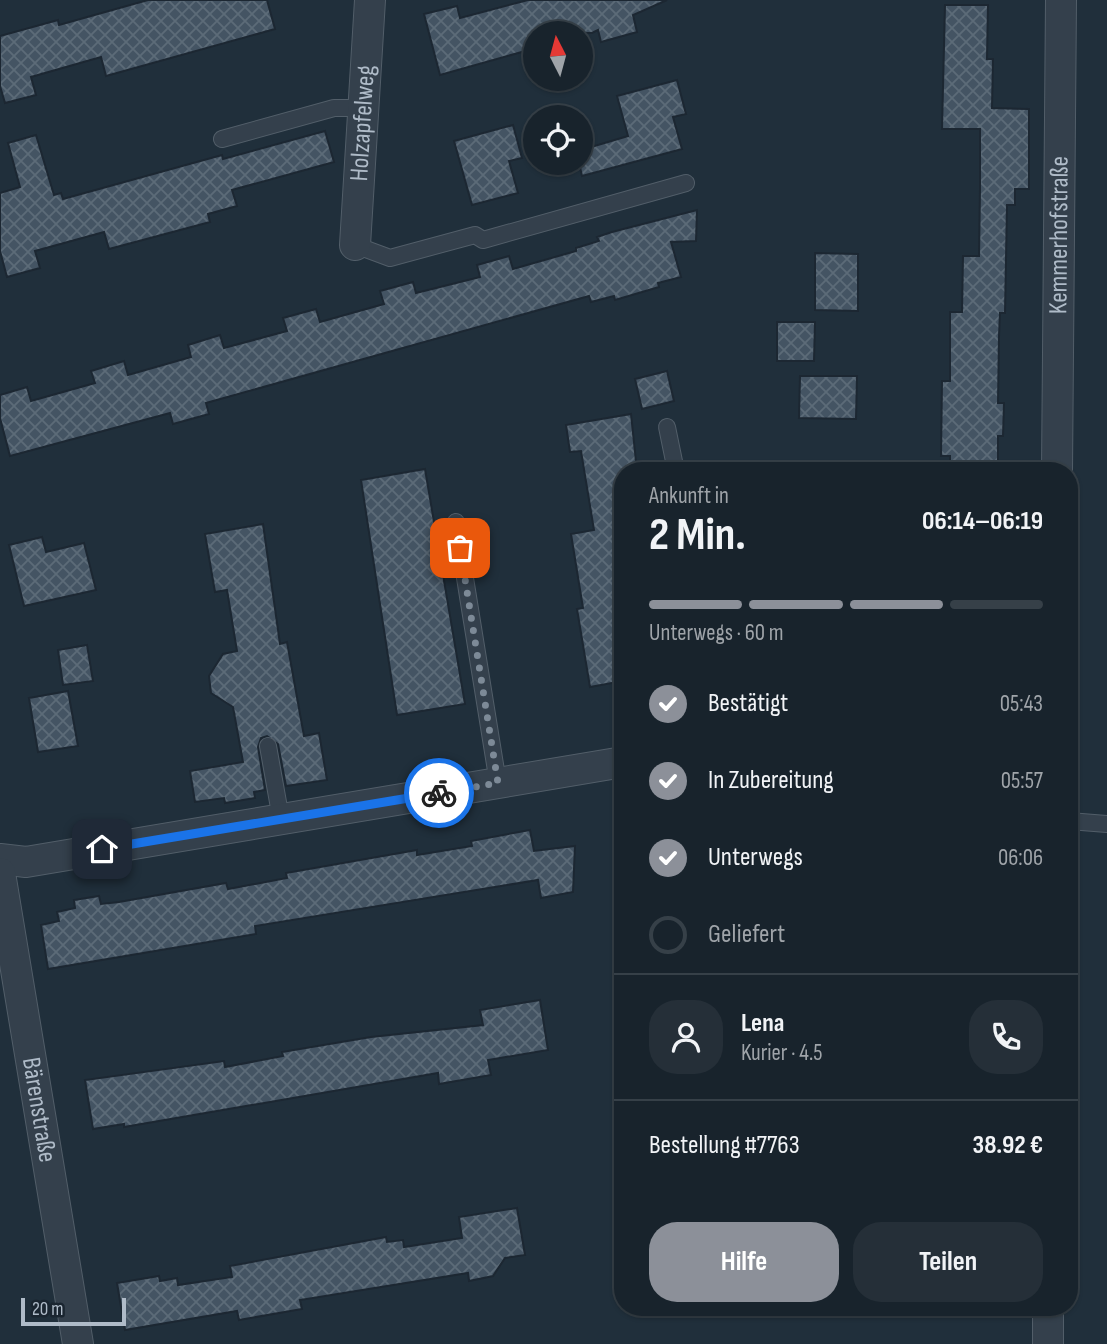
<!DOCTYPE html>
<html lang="de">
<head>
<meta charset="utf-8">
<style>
	:root { --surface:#18232c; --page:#252f38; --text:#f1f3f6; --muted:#9fa4a9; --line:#364048; --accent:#8c9099 }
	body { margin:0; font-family:"Sofia Sans Condensed",sans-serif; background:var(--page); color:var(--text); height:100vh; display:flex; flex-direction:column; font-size:26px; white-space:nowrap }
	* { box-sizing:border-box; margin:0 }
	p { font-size:23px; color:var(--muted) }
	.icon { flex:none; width:38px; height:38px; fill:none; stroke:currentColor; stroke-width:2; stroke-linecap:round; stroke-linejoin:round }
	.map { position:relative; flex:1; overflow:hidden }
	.drawer { position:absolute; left:614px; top:462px; width:464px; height:854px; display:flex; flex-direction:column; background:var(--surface); border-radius:28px; box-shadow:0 2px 5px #0004,0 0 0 2px var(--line) }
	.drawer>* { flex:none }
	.needle { width:46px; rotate:354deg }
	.controls { position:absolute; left:523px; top:21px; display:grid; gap:14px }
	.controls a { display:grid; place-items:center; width:70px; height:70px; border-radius:50%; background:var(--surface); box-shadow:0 2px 5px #0004,0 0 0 2px var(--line); font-size:35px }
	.scale { position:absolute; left:21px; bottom:18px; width:105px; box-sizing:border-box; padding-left:7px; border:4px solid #afbbc8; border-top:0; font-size:19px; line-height:24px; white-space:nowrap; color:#afbbc8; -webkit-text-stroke:5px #1a2530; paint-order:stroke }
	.pin { position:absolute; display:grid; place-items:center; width:60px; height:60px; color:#fff; margin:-30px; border-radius:14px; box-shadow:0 4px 10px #0006 }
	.courier { position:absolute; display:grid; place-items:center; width:70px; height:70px; margin:-35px; border:5px solid #1a73e8; border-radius:50%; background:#fff; color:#222; box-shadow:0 2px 9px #0007 }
	.summary em { font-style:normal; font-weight:700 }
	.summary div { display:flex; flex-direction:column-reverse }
	.summary { display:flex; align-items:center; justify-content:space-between; height:119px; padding:0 35px }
	h1 { font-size:46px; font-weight:700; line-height:52px }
	.bar { display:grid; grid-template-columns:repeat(4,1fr); gap:10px 7px; align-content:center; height:84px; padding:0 35px }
	.bar i { height:9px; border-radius:5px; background:var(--line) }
	.bar .selected { background:var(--accent) }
	.bar p { grid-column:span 4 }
	.line { display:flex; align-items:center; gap:18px; padding:0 35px; border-top:2px solid var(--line) }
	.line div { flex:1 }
	.round { display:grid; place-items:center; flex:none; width:74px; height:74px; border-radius:28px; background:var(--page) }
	ol { padding:0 35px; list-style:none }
	li { display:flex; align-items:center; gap:21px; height:77px }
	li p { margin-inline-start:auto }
	li .icon { padding:7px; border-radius:50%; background:var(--accent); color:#fff; stroke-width:4 }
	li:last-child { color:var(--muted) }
	li i { width:38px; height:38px; border:4px solid var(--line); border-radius:50% }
	.button { display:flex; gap:14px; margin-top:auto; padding:14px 35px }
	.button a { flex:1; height:80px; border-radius:28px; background:var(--accent); color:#fff; font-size:28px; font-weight:700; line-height:80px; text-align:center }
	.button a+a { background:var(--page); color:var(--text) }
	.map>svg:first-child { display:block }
	.building { fill:url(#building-cross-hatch); stroke:#1c2732; stroke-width:2 }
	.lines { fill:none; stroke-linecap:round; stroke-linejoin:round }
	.lane-casing { stroke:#525e69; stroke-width:18 }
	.street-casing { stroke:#525e69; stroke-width:32 }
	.lane { stroke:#34404c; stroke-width:16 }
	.street { stroke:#34404c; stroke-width:30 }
	.done { stroke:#7d8a97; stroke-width:7; stroke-dasharray:0 12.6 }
	.route { stroke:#1a73e8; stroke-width:9 }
	.labels { text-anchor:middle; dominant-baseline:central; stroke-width:6; stroke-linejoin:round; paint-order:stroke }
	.street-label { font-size:26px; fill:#afbbc8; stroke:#1a2530 }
</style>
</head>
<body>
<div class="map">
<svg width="1107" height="1344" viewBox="0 0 1107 1344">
	<defs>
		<pattern id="building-cross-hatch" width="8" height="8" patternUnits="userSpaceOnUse" patternTransform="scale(1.75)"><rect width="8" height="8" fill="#445463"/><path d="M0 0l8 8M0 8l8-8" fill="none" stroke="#5c6b78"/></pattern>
	</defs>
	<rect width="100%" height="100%" fill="#202f3b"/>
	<!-- building -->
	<g class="building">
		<path d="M148,0h119l8,29 -169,47 -5,-19 -70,20 5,18 -31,8 -5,-17v-50l58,-16 1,5z"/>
		<path d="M528,0h139l-34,15 4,17 -36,10 -3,-12 -6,3h-56v15l-96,27 -16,-61 33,-8 3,12z"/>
		<path d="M945,5h43l-1,54h6l-1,49 37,1v80h-14v16h-8l-2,108h-5l-1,23 -1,67h6l-1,33h-5v35h-48v-15h-9l1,-75h8v-69h12l1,-56h16l1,-67v-60h-38z"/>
		<path d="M677,80l9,34 -13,3 9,32 -100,27 -3,-13 2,-13 47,-14 -11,-40z"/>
		<path d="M513,125l9,33 -13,3 9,32 -46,12 -18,-64z"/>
		<path d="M325,131l9,31 -102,28 5,16 -29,8 2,8 -101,27 -5,-17 -69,19 5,17 -33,9 -7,-26v-58l20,-6 -12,-44 28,-8 18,60 7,-2 2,6 159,-44 1,4z"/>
		<path d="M697,210l-1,31 -25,1 10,35 -23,6 1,4 -44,13 -1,-4 -23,6 -2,-6 -383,107 3,11 -36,10 -3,-11 -160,43 -10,-38v-23l27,-8 4,14 64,-18 -4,-12 33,-10 4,14 63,-18 -3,-12 32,-10 4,13 63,-17 -4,-13 33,-9 4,13 64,-18 -4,-13 33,-9 3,11 64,-16 -3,-12 32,-9 4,13 63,-18v-3l23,-7 -2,-4 15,-5z"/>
		<path d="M815,253l43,1v57l-43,-1z"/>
		<path d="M777,322h38l-1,39h-37z"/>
		<path d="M667,371l7,30 -32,8 -7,-30z"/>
		<path d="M800,376h57l-1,43 -57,-1z"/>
		<path d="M631,414l6,57h-14v210l-33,6 -13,-78 6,-1 -12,-74 23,-4 -13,-79 -11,1 -4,-27z"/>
		<path d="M425,469l40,235 -68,11 -36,-235z"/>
		<path d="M263,524l17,120 7,-2 17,94 15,-3 8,47 -41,6 -8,-42 -11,-8 -6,2 -3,9 7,43 -11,2 1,6 -30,5 -1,-5 -29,4 -5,-31 53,-9 -10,-55 -22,-14 -2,-17 14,-22 14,-3 -10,-61 -12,2 -10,-58z"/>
		<path d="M42,537l4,15 38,-9 12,47 -72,16 -15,-61z"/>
		<path d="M87,645l6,36 -30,4 -5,-35z"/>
		<path d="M68,691l10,55 -40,6 -9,-54z"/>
		<path d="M530,830l4,21 41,-5 -2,46 -32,6 -3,-18 -283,46 1,8 -208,35 -7,-44 18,-4 -2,-9 18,-4 -1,-8 25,-4 2,8 18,-2 107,-19 2,6 59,-11 -1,-5 131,-23v5l55,-9 -1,-5z"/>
		<path d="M540,1000l8,50 -60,10 3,15 -52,9 -1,-11 -314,54v-3l-31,5 -8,-49 139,-19 1,6 58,-11 -1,-4 89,-15 112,-12 -3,-15z"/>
		<path d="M517,1208l8,47 -20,3 -12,18 -24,5 -1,-8 -168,27 2,9 -63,11 -2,-9 -112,19 -8,-47 42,-7 1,5 17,-3 1,7 54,-8 -2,-11 156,-29 1,5 16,-2 1,7 58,-9 -3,-21z"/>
	</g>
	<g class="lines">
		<!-- lane casing -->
		<g class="lane-casing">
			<g id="lane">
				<path d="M222,139l112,-31h29"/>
				<path d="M355,245l35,13 85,-23 8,5 203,-57"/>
				<path d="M667,427l9,44"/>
				<path d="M456,522l42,261"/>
				<path d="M268,746l13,73"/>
				<path d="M1069,821l38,3"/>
			</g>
		</g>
		<!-- street casing -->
		<g class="street-casing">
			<g id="street">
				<path id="s1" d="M355,245l15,-245"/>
				<path id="s2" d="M1057,471l4,-471"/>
				<path d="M0,859l26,3 597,-100"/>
				<path id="s3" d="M0,873l78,471"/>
				<path d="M1048,1344v-37"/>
			</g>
		</g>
		<!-- lane -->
		<use href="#lane" class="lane"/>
		<!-- street -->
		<use href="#street" class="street"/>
	</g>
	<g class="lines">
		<!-- done -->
		<path class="done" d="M439,793l59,-10 -38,-235"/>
		<!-- route -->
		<path class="route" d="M102,849l337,-56"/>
	</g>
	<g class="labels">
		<!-- street labels -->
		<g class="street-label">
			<text stroke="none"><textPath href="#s1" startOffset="122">Holzapfelweg</textPath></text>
			<text stroke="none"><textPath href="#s2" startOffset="236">Kemmerhofstraße</textPath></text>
			<text stroke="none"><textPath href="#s3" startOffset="240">Bärenstraße</textPath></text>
		</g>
	</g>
</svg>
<div class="controls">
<a><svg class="needle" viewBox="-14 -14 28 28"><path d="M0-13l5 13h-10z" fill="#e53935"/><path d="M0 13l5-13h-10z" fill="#9fa4a9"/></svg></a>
<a><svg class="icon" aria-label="locate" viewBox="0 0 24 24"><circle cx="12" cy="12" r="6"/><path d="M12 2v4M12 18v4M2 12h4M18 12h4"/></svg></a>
</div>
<div class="scale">20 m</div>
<div class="pin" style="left:460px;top:548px;background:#ea580c"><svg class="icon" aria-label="bag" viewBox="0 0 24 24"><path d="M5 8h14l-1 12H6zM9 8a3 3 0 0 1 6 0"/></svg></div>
<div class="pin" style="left:102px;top:849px;background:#1f2937"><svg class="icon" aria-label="home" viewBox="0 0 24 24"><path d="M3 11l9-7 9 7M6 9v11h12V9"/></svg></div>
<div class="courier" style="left:439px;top:793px"><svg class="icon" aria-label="bike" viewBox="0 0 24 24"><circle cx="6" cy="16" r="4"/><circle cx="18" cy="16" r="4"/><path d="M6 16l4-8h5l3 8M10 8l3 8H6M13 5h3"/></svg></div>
<section class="drawer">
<div class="summary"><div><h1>2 Min.</h1><p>Ankunft in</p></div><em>06:14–06:19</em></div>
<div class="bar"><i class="selected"></i><i class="selected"></i><i class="selected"></i><i></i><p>Unterwegs · 60 m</p></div>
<ol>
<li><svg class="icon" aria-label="check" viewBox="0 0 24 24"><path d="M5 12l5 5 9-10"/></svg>Bestätigt<p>05:43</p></li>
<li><svg class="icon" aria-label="check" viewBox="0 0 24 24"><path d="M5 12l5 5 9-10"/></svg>In Zubereitung<p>05:57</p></li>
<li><svg class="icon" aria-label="check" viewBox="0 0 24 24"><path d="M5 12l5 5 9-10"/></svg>Unterwegs<p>06:06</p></li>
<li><i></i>Geliefert</li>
</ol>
<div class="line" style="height:126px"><a class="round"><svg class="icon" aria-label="person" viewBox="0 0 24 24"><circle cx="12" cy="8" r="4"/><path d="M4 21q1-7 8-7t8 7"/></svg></a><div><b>Lena</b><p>Kurier · 4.5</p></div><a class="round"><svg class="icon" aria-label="phone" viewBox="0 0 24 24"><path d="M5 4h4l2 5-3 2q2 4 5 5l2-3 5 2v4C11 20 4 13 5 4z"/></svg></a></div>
<div class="line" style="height:91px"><div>Bestellung #7763</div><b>38.92 €</b></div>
<div class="button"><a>Hilfe</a><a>Teilen</a></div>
</section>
</div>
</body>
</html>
